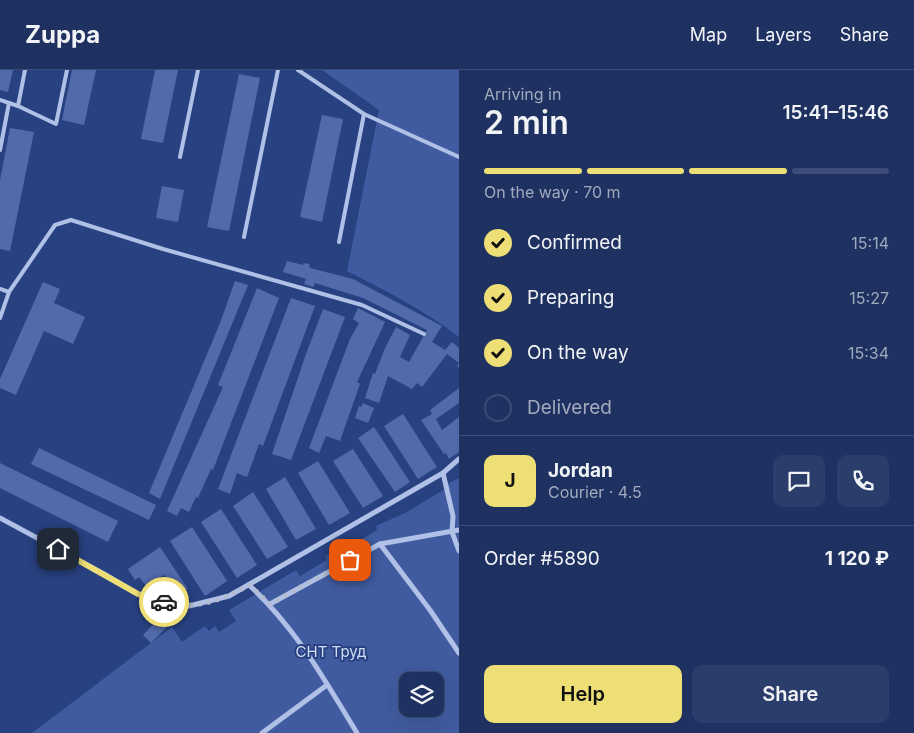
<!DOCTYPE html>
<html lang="en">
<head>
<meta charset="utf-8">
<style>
	:root { --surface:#1e3161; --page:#2b3d6a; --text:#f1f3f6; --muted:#a1a9bd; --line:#3c4c76; --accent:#edde76 }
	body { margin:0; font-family:Inter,sans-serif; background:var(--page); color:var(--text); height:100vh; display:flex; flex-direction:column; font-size:19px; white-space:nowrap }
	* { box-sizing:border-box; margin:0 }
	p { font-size:16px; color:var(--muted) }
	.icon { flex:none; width:28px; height:28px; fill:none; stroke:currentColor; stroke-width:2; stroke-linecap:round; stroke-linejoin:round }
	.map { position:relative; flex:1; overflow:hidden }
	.drawer { display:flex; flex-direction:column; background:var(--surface); width:455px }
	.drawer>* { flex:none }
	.controls { position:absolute; left:399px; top:602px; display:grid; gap:10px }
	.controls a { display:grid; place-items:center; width:45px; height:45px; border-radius:10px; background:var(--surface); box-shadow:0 5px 20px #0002,0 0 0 1px var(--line); font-size:25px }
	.pin { position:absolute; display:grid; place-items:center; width:42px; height:42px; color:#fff; margin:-21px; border-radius:10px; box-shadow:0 2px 8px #0006 }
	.courier { position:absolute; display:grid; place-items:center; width:50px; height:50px; margin:-25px; border:4px solid #edde76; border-radius:50%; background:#fff; color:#222; box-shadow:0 1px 6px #0007 }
	.headline em { font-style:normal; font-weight:600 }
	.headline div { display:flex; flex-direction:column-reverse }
	.headline { display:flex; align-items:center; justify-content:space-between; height:85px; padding:0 25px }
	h1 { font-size:32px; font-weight:600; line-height:38px }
	.bar { display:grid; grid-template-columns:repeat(4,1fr); gap:8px 5px; align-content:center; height:60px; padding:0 25px }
	.bar i { height:6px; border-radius:4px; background:var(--line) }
	.bar .current { background:var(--accent) }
	.bar p { grid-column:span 4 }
	.line { display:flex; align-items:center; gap:12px; padding:0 25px; border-top:1px solid var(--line) }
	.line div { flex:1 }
	.round { display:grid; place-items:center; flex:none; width:52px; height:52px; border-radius:10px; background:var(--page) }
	ol { padding:0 25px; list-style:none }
	li { display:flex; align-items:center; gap:15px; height:55px }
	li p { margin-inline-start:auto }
	li .icon { padding:5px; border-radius:50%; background:var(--accent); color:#111; stroke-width:4 }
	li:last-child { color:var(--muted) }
	li i { width:28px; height:28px; border:2px solid var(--line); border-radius:50% }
	.primary-button { display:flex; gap:10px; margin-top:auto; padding:10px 25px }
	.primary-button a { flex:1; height:58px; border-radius:10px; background:var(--accent); color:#111; font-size:20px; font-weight:600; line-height:58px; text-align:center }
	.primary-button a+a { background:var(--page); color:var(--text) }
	header { display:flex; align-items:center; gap:30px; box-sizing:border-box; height:70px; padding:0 25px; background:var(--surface); border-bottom:1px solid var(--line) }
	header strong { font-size:24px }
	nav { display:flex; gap:28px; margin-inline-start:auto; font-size:18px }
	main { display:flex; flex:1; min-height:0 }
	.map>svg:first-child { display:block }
	.green { fill:#405b9f; fill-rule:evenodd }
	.building { fill:#516aa9 }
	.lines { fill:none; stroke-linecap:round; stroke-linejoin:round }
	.service { stroke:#b0c0e6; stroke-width:4 }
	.minor { stroke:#b0c0e6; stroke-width:5 }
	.done { stroke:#b4bcd3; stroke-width:5; stroke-dasharray:0 9 }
	.route { stroke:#edde76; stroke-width:6 }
	.labels { text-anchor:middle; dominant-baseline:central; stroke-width:4; stroke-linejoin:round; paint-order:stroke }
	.park-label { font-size:15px; fill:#d3ddf5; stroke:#284181 }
</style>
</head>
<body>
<header>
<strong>Zuppa</strong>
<nav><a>Map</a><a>Layers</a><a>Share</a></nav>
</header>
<main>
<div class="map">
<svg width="459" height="663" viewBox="0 0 459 663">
	<rect width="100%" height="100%" fill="#284181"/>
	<!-- green -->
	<g class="green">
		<path d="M322,0h137v267c-35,-27 -73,-46 -112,-66l32,-161z"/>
		<path d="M459,408v255h-427l140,-106 10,15 23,-16 4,5 6,-5 4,6 17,-11 -7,-11 67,-40 4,6 27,-16 -2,-4 25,-14 2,3 25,-15 -1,-4 31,-14 41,-25 -1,-3zM408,611h27v28h-27z"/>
	</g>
	<!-- building -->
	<g class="building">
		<path d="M0,0h13l-5,22 -8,-2z"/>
		<path d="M72,0h24l-12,55 -22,-5z"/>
		<path d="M155,0h23l-15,73 -22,-4z"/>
		<path d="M239,4l21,4 -31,153 -22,-4z"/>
		<path d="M322,45l21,4 -21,103 -22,-5z"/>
		<path d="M10,58l24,4 -24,119 -10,-2v-69z"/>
		<path d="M162,116l22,4 -6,32 -22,-4z"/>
		<path d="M287,191l16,4 1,-2 5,1 1,4 43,11 89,47 -10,16 13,8 7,-8 7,6v20l-2,-2 2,-3 -12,-9 -25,33 -5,-4 -5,6 -24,-13 -9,27 -14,-5 8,-25 2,1 10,-26 11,-21 14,8 -10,22 9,5 18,-32 -64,-32 -48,-15 -2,4 -9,-3 2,-5 -23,-7z"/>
		<path d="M235,211l13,4 -88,214 -11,-6 71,-170z"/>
		<path d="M43,212l17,7 -6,14 31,14 -12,27 -29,-13 -28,64 -16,-7v-9z"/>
		<path d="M257,218l22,10 -66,172 -2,-1 -13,29 -2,-1 -7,15 -8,-4 -4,8 -10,-5 56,-124 -5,-2z"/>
		<path d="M291,228l24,8 -52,140 -4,-2 -12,33 -10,-4 -7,21 -12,-5z"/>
		<path d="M358,238l27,14 -28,60 3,2 -20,57 -14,-5 -7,17 -10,-5 41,-109 9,-16 -6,-4z"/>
		<path d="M323,239l22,8 -54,143 -19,-6 34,-100z"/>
		<path d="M459,318v15l-23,16 6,11 17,-13v35l-10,7 -3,-6 -2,1 -23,-34 11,-6 -2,-4z"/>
		<path d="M363,333l11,5 -6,15 -13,-5 4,-12 2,1z"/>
		<path d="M403,344l34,53 -19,12 -34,-53z"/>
		<path d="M374,357l36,55 -15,10 -37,-54z"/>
		<path d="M39,378l117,57 -7,15 -118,-56z"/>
		<path d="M353,379l30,47 -20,12 -30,-47z"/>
		<path d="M318,391l32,52 -21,12 -31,-52z"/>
		<path d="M0,393l118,58 -10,21 -108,-54z"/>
		<path d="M285,407l31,52 -20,11 -30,-51z"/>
		<path d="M253,422l35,55 -21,12 -34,-53z"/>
		<path d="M221,439l36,56 -20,13 -36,-56z"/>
		<path d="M192,457l35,54 -22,15 -35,-55z"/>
		<path d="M160,477l28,42 -16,11 -5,-7 2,-2 -4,-6 4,-3 -5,-7 -17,12 -8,-10 -4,3 -7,-11z"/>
		<path d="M162,545l9,8 -20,20 -8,-8z"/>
	</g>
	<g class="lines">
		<!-- service -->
		<g class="service">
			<path d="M298,0l66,44 -25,128"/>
			<path d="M0,30l18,6 38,18 11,-54"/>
			<path d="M18,36l7,-36"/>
			<path d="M364,44l95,43"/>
			<path d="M0,80l9,-47"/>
			<path d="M180,87l18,-87"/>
			<path d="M244,167l34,-167"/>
			<path d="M0,219l9,3 46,-67 16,-5 92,29 199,56 62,29"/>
			<path d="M0,248l9,-26"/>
		</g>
		<!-- minor -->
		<g class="minor">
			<path d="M443,403l10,43 -1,16 7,19"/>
			<path d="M0,448l104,56 34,20 20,7 31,5 40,-10 214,-123 16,-14"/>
			<path d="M380,474l50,66 29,43"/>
			<path d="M249,515c47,43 75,94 108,148"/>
			<path d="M270,534l110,-60 79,-14"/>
			<path d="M262,663l65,-48"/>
		</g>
	</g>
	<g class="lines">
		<!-- done -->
		<path class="done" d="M164,532c32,8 57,-1 85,-17l21,19 80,-44"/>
		<!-- route -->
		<path class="route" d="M58,479l80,45 26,8"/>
	</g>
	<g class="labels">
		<!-- park labels -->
		<g class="park-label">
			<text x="331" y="581">СНТ Труд</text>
		</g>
	</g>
</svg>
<div class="controls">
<a><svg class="icon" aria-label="layers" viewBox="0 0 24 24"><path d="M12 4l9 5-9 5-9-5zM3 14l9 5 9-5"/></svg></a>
</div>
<div class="pin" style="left:350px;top:490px;background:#ea580c"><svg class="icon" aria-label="bag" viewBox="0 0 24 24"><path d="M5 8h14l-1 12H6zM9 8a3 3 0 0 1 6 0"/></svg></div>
<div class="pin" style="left:58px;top:479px;background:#1f2937"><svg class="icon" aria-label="home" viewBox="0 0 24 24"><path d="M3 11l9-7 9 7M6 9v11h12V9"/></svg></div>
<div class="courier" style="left:164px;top:532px"><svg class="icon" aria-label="car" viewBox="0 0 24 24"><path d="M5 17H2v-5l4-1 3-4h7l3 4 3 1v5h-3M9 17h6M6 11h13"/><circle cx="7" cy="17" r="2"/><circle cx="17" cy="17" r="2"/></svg></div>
</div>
<section class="drawer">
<div class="headline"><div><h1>2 min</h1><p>Arriving in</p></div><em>15:41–15:46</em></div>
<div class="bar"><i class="current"></i><i class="current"></i><i class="current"></i><i></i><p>On the way · 70 m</p></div>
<ol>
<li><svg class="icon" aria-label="check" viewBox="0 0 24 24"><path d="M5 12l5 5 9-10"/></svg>Confirmed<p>15:14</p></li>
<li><svg class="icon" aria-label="check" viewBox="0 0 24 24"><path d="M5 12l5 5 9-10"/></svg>Preparing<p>15:27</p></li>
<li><svg class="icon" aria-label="check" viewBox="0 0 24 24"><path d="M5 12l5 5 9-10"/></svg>On the way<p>15:34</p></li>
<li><i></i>Delivered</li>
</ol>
<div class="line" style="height:90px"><b class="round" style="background:var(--accent);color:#111">J</b><div><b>Jordan</b><p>Courier · 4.5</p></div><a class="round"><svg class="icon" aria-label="chat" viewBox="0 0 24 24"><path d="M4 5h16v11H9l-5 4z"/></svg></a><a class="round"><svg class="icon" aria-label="phone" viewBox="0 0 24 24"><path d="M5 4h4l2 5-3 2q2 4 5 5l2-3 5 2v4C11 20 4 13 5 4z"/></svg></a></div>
<div class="line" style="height:65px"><div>Order #5890</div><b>1 120 ₽</b></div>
<div class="primary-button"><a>Help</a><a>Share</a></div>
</section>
</main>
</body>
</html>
